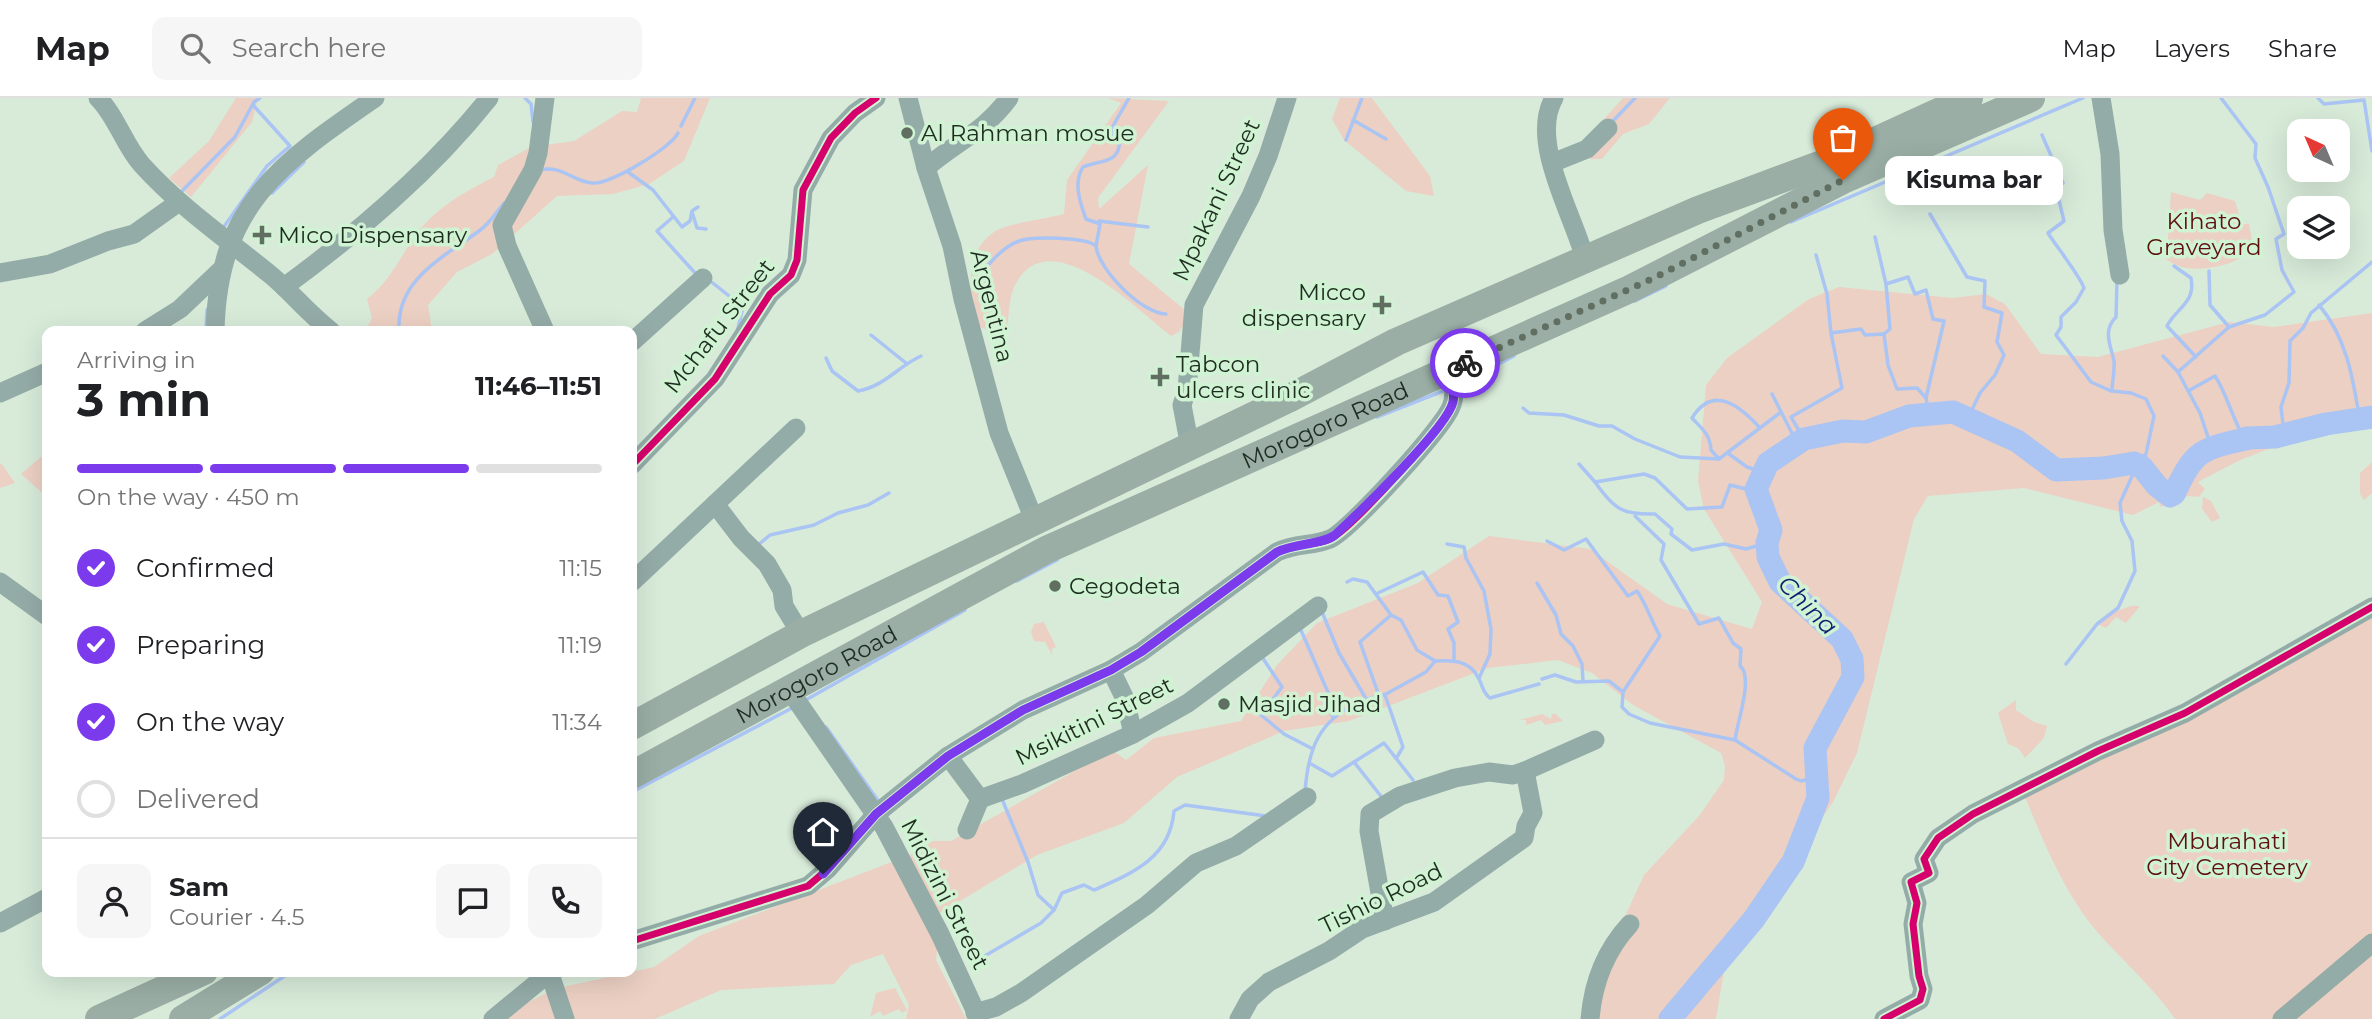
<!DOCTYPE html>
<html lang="en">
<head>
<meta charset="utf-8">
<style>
	:root { --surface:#fff; --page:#f6f6f6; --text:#202124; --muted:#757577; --line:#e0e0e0; --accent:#7c3aed }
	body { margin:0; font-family:Montserrat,sans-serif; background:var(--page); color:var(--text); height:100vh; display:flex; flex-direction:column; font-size:26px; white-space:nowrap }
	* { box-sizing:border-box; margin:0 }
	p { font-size:23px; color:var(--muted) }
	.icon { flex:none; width:38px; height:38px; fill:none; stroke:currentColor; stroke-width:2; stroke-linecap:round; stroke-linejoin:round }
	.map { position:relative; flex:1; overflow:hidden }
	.drawer { position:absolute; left:42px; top:228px; width:595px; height:651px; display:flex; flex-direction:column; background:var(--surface); border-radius:14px; box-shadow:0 7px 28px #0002 }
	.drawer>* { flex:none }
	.needle { width:46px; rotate:316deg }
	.tools { position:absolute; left:2287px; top:21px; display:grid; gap:14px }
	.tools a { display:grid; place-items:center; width:63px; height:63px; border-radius:14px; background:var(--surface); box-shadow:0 7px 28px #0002; font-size:35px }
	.pin { position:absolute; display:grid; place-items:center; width:60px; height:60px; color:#fff; margin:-72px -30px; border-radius:50% 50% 50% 0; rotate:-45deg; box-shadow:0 0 7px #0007 }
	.pin .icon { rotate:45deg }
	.courier { position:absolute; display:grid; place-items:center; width:70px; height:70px; margin:-35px; border:5px solid #7c3aed; border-radius:50%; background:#fff; color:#222; box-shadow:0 2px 9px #0007 }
	.bubble { position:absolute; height:49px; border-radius:14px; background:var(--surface); box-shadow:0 7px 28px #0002; font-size:23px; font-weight:700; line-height:49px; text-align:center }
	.overview em { font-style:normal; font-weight:700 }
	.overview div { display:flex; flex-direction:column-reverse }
	.overview { display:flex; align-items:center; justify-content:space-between; height:119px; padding:0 35px }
	h1 { font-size:46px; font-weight:700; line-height:52px }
	.bar { display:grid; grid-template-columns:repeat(4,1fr); gap:10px 7px; align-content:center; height:84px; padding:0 35px }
	.bar i { height:9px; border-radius:5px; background:var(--line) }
	.bar .selected { background:var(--accent) }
	.bar p { grid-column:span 4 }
	.line { display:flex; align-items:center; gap:18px; padding:0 35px; border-top:2px solid var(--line) }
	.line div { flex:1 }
	.round { display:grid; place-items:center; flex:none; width:74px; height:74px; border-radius:14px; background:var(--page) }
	ol { padding:0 35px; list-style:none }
	li { display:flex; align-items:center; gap:21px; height:77px }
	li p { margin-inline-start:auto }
	li .icon { padding:7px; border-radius:50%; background:var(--accent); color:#fff; stroke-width:4 }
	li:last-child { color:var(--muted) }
	li i { width:38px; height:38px; border:4px solid var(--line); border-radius:50% }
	header { display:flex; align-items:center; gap:42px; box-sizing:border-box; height:98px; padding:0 35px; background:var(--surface); border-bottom:2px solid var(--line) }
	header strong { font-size:33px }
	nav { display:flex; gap:38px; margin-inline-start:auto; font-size:24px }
	.search { width:490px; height:63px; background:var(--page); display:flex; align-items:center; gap:18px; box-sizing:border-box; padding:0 24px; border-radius:14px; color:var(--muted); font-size:26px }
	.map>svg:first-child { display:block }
	.green { fill:#ecd0c3 }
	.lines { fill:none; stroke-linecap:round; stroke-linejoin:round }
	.stream { stroke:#aac4f3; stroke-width:3.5 }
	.river { stroke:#aac4f3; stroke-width:23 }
	.minor { stroke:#94aca8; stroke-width:19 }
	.highway { stroke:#9aaea5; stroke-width:28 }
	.cycleway-casing { stroke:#d0f3d3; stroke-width:11 }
	.cycleway { stroke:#d6006c; stroke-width:7 }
	.done { stroke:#606f61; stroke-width:7; stroke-dasharray:0 12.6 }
	.route { stroke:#7c3aed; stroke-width:9 }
	.poi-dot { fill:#606f61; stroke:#d0f3d3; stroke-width:2.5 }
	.labels { text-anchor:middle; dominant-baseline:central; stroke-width:7; stroke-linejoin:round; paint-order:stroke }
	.poi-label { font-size:23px; fill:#1f2c20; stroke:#d0f3d3; text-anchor:start }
	.street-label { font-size:23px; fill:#1f2c20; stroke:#d0f3d3 }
	.park-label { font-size:23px; fill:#5f0f0e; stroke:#d0f3d3 }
	.water-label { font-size:24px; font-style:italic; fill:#102072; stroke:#d0f3d3 }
</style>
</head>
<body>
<header>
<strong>Map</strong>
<div class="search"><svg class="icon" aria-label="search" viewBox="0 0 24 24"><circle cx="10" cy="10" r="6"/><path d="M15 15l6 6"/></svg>Search here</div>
<nav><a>Map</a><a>Layers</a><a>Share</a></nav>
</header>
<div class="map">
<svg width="2372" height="921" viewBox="0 0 2372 921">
	<rect width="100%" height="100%" fill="#d8ebd9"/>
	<!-- green -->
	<g class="green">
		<path d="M236,0h22l-6,24 -61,75 -22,-19 40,-37z"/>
		<path d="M641,0h69l-26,63 -35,23 -36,10 -56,2 -65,58 -35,18 -29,33 4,26h-67l7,-13 -5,-19c22,-17 31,-38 46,-60 19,-29 51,-47 81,-62l4,-12 33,-18 43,-6 48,-30 15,1z"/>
		<path d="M1108,0l61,3 -71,97 1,11 49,-44 -19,99 56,46 25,-27 -31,49 -8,4c-35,-27 -122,-117 -156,-51 -6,11 -6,30 -8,43l-10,6 -22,-9c-5,-30 -12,-72 19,-93 13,-9 52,-13 70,-18l3,-34 54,-77z"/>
		<path d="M1340,0h32l58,78 4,20 -28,-5 -62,-51 -12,-21z"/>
		<path d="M1623,0h47l-21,26 -26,10 -21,25h-12l-7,-17z"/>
		<path d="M2171,94l29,8 7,-7 28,8 7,23h7c1,7 4,16 2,22 -7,20 -55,27 -72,20 -5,-1 -10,-5 -15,-8l3,-5z"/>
		<path d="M1839,189l114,11 33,-4 19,10 36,50 57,3 131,-35 45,5 98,-14v107h-30l-104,41 -40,21 7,7 -6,8 -11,-1 -27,11 -2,-5 -26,13 -109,-27 -96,8 -14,23 -57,234 -24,49 -106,151 -11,66h-134l10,-31 52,-113 55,-59 25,-36 1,-14 -4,-13 -88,-48 -41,-32 -34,-13 -70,8 -139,53 -65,10 -107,46 -53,46 -87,32 -97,58 -4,47 30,59h-60l3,-14 -26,-51 -32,11 -17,19 -113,6 -66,29h-164l67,-31 96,-21 45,-31 211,-81 23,-14h18l161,-91 14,10 28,-22 87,-17 36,-56 40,-42 101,-40 71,-47 101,13 77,55 85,25 10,-27 -58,-93 -6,-28 8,-96 21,-27 82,-59z"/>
		<path d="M47,354v45l-26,-23z"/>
		<path d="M2372,364v31l-8,7 -4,-6v-21z"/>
		<path d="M1,365l14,20 -15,5v-24z"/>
		<path d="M2203,399l8,4 9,17 -8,4 -10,-13z"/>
		<path d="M2131,508h9l-14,17 -10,-6 -10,11 -7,-3 9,-11z"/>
		<path d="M2372,512v409h-197c-22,-32 -50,-56 -76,-85 -36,-42 -56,-94 -77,-144z"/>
		<path d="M1044,524l12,25 -4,2v6l-7,-13 -11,-1 -3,-9 3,-8z"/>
		<path d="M2016,602v10l18,12 13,4 -3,12 -19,20 -7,-10 -10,-4 -10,-31z"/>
		<path d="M1542,616l9,5 1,-5h4l7,7 -18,4 -4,-5 -15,5v-5h-6z"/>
		<path d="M895,890l12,22 -5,3 -3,-4 -16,7 -3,-5 -10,6 6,-24z"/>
	</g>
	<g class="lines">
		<!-- stream -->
		<g class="stream">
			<path d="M525,0l6,6 2,18"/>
			<path d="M2221,0l35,46 -1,14 13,29 16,47 -8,5 6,31 12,22 -29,23 -36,12"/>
			<path d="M2318,0l6,6 40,-4 8,51"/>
			<path d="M1353,22l33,19"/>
			<path d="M1612,24l23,-24"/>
			<path d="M681,28l14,-28"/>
			<path d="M2042,37l21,48 -7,5 8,33 -16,12c8,13 32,43 36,55l-8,14 -15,15v10l-5,8 35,47 20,9"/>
			<path d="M1346,42l16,-42"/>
			<path d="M540,72c22,-5 32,11 52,13 18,2 80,-36 86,-50"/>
			<path d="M628,74l25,18 29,37 8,-6 2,-10 6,-4"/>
			<path d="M180,95l55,-56 19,-35 6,-4"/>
			<path d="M272,95l32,-31"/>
			<path d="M692,114l5,16 9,1"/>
			<path d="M1930,116l37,63 18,4 -1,26 18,6 -5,29 7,13 -9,20 -15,18 -12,25"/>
			<path d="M673,119l-16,14 39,43"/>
			<path d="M1099,123l49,6"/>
			<path d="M1791,124l292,-124"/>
			<path d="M223,130l44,-62 23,-20 -37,-41 1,-3"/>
			<path d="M1875,139l11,47 22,-7 7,17 11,-4 7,29 11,2 -18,77"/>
			<path d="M1096,148c2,23 46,68 70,68"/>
			<path d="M1816,157l11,39 4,39 30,-4 4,6 19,-1 4,31 9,24 20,-1 9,10 3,16"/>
			<path d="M2174,168l17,12c5,25 -15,30 -24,48l29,31"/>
			<path d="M2209,173l1,34 19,22 -51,45 22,41 11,33"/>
			<path d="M709,182l34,27 -5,21"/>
			<path d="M2117,182l-1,37c-14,14 -5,29 -2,44 1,10 -2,21 -2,30l19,2 15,6 8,17 -8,38 -12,9"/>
			<path d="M990,190l-8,-14c8,-13 23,-28 37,-33 13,-5 67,-4 77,5l4,-22 -14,-5c-6,-16 -13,-37 -3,-52 16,-7 39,-3 36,-28l-6,-3v-10l16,-28"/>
			<path d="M993,201l2,-2"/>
			<path d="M1635,203l31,-15"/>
			<path d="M2319,207c28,33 34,74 41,116"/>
			<path d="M206,229l1,-17 3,-1"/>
			<path d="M399,233c-3,-52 45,-74 80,-100 10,-7 18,-19 25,-28"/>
			<path d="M1884,236l6,-5 -4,-45"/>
			<path d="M871,237l35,28"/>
			<path d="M2163,258l15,16"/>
			<path d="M826,260l6,13 26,20c27,-5 39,-24 63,-35"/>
			<path d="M1458,287l56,-29"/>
			<path d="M2190,292l25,-14c13,20 17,43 30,63"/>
			<path d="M1772,296l25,49"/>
			<path d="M1523,310l6,5 35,2 35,11h13l23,13 45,18 39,2"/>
			<path d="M1377,319l71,-28"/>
			<path d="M1759,329c-19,-21 -46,-43 -67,-9 10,11 18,16 19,32l8,9 62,-47"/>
			<path d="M2284,335l-3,-26 8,-24 1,-42 13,-13 8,-15 61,-51"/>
			<path d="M1804,341l-13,-22 51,-29 -11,-55"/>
			<path d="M1729,356l18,13 15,5"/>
			<path d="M1579,366l16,18 49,-8 11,4 32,31 35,-2 8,-22 24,6 2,-2"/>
			<path d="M1595,384c19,27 27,33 60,32l17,15 -1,5 21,16 32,-6 22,5 21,-6"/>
			<path d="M1635,418l29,28 -3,16 38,64 20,-6 14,25 8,6 -1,17c14,11 -3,56 -5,74"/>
			<path d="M1547,443l17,9 22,-11 42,57 9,-5c10,14 14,30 23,45l-37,56"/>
			<path d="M1447,446l17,3 2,11 18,33 7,38 -1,25 -11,24"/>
			<path d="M758,447l12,-10 44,-10 24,-12 30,-8 21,-12"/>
			<path d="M1017,483l40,-21"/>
			<path d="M1347,484l6,-3 14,3 24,33 -31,27 18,51"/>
			<path d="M1537,485l19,32 5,19 12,12 9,18 1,17"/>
			<path d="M1378,495l45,-21 15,23 10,1 10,26 -10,7 6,14v16"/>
			<path d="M1322,514l17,41 26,44"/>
			<path d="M1391,517l10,5 16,30 18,11"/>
			<path d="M1300,530l30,69 -6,6 9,14"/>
			<path d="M1262,559l20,30 -21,28 23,19 27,14"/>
			<path d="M2066,566l31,-40 21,-16 17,-37 -3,-30 -10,-20 -2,-18 13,-29 8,-8"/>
			<path d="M1542,581l13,-4 21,7 33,-1 14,11 -1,15 7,7 21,9 85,17 61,39 5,2 15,-4"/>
			<path d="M1385,597l18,52 -6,10"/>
			<path d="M1364,602l22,-6 40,-22 9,-11c18,-1 35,-1 44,18 4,8 4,14 11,19l49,-14"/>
			<path d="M804,603l161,-91"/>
			<path d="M826,629l53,75"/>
			<path d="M1354,664l30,-19 29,37"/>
			<path d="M1311,666l21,12 22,-14 30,38"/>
			<path d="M632,694l162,-85"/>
			<path d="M1305,694c3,-42 13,-72 55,-90"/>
			<path d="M1002,701l26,63 10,33 16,15"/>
			<path d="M976,863l65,-38 13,-13 8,-17 22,-8 10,5c39,-17 76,-32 80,-79l11,-6 81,11"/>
			<path d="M220,921l72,-48"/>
		</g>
		<!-- river -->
		<g class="river">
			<path d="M2247,340l28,-1 51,-13 46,-7"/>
			<path d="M1793,764l25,-64 -3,-50 38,-71 -1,-18 -10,-20 -62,-57 -12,-25 -1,-14 4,-13 -15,-41 12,-26 36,-24 39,-8 23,1 43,-16 44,-4 64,29 39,29 48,-2 30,-5 7,3 16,20 13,10 4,-2c21,-44 26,-45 72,-55"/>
			<path d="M1670,921l84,-100 36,-53"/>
		</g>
		<!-- minor -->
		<g class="minor">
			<path d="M98,0c19,19 26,47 44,67 39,43 86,75 130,111 20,17 38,39 59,55"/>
			<path d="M908,0l18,70 26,78 11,53 36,134 36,89"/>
			<path d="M1554,0c-25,43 19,116 31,161"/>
			<path d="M2101,0l9,56 3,76 7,45"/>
			<path d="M1552,65l35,-14 21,-21"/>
			<path d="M926,70c31,-27 57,-35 83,-70"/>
			<path d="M0,175l50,-9 58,-23 26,-7 38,-27 3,-7"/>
			<path d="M284,189c75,-55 147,-116 205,-189"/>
			<path d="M145,233l35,-22 40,-38"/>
			<path d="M215,233c3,-125 64,-167 160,-233"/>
			<path d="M545,233l-38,-85 -5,-21 31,-55 5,-17 7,-55"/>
			<path d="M632,244l71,-64"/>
			<path d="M0,295l47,-21"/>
			<path d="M1190,349l-8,-42 5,-15 7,-85 57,-109 17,-40 19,-58"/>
			<path d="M632,367l83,-86 55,-85 21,-19 6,-15 6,-70 28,-52 24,-25 21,-15"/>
			<path d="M715,406l26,34 26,26 15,26 2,16 17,28"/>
			<path d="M0,484l47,34"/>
			<path d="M632,484l164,-154"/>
			<path d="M1111,572l14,29 8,35"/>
			<path d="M790,593l94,136 56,107 39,85"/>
			<path d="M948,658l32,43"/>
			<path d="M967,732l13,-31 42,-15 111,-50 55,-31 130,-97"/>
			<path d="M1385,823l-16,-90 1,-17 30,-18 55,-18 34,-6 24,3 12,-4 70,-31"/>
			<path d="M0,825l47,-25"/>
			<path d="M632,843l176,-55 20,-17 48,-55 72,-58 75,-46 88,-40 30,-18 136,-100c18,-9 37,-6 53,-13 20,-9 113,-111 121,-132 6,-13 1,-24 -3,-37"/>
			<path d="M549,873l16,48"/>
			<path d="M975,915l21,-6 25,-14 126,-88 49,-42 40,-17 71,-49"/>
			<path d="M493,921l56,-46"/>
			<path d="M1239,921l11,-20 19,-17 60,-31 33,-22 72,-27 90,-64 2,-12 7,-13 -8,-42"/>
			<path d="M1590,921c3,-37 15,-68 40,-95"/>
			<path d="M1884,921l36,-19 3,-11 -4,-13 -6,-52 4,-21 -6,-21 18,-9 -5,-14 14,-21 35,-24 125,-63 87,-38 187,-106"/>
			<path d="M2282,921l90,-76"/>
		</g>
		<!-- highway -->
		<g class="highway">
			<path d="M632,628l169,-92 487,-235 108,-57 302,-132 140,-52 131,-60"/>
			<path id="s1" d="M632,677l414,-225 584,-261 213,-109 188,-82"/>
			<path d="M99,921l105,-48"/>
			<path d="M183,921l78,-48"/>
		</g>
		<!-- cycleway casing -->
		<g class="cycleway-casing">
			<g id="cycleway">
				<path d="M632,367l83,-86 55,-85 21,-19 6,-15 6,-70 28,-52 24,-25 21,-15"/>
				<path d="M632,843l176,-55 20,-17 48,-55 72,-58 75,-46 88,-40 30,-18 136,-100c18,-9 37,-6 53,-13 20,-9 113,-111 121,-132 6,-13 1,-24 -3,-37"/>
				<path d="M1884,921l36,-19 3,-11 -4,-13 -6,-52 4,-21 -6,-21 18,-9 -5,-14 14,-21 35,-24 125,-63 87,-38 187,-106"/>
			</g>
		</g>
		<!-- cycleway -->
		<use href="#cycleway" class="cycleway"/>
	</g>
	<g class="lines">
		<!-- done -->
		<path class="done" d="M1465,265l189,-85 189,-98"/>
		<!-- route -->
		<path class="route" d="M823,776l53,-60 72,-58 75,-46 88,-40 30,-18 136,-100c18,-9 44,-7 58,-17 23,-21 112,-107 118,-133 2,-11 -2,-21 -5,-32l17,-7"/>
	</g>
	<!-- markers -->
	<g class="poi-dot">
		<circle cx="907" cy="35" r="7"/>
		<path d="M258.5 126.5h7v7h7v7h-7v7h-7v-7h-7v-7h7z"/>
		<path d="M1378.5 196.5h7v7h7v7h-7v7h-7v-7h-7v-7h7z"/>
		<path d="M1156.5 268.5h7v7h7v7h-7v7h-7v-7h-7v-7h7z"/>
		<circle cx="1055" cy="488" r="7"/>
		<circle cx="1224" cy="606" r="7"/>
	</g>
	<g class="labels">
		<!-- poi labels -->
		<g class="poi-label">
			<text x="921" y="35">Al Rahman mosue</text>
			<text x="278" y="137">Mico Dispensary</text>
			<text x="1366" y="194" text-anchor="end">Micco<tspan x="1366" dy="26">dispensary</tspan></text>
			<text x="1176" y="266">Tabcon<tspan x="1176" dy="26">ulcers clinic</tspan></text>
			<text x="1069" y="488">Cegodeta</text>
			<text x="1238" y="606">Masjid Jihad</text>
		</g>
		<!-- street labels -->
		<g class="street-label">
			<text transform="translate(1216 102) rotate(-65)">Mpakani Street</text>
			<text transform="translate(992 208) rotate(76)">Argentina</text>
			<text transform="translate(719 228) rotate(-52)">Mchafu Street</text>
			<text stroke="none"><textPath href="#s1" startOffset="777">Morogoro Road</textPath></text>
			<text stroke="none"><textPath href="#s1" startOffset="210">Morogoro Road</textPath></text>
			<text transform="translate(1094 623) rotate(-26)">Msikitini Street</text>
			<text transform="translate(945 796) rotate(63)">Midizini Street</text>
			<text transform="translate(1381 800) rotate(-26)">Tishio Road</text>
		</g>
		<!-- park labels -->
		<g class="park-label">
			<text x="2204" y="123">Kihato<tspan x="2204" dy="26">Graveyard</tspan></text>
			<text x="2227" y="743">Mburahati<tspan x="2227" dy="26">City Cemetery</tspan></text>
		</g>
		<!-- water labels -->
		<g class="water-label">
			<text transform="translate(1808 507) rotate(45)">China</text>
		</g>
	</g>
</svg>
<div class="tools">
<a><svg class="needle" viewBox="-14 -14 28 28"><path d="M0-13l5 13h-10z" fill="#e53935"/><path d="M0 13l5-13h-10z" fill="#757577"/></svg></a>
<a><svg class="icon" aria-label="layers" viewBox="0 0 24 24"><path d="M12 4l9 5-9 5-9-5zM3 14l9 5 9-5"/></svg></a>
</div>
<div class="pin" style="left:1843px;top:82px;background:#ea580c"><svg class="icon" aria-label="bag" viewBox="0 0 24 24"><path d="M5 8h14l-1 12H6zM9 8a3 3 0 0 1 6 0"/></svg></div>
<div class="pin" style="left:823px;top:776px;background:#1f2937"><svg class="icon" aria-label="home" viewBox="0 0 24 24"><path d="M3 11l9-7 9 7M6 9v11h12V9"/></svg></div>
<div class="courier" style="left:1465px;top:265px"><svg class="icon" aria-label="bike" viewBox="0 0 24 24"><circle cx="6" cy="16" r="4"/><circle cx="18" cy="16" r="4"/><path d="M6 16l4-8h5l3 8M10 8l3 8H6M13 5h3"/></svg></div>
<div class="bubble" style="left:1885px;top:58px;width:178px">Kisuma bar</div>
<section class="drawer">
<div class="overview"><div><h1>3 min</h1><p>Arriving in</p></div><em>11:46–11:51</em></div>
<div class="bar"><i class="selected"></i><i class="selected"></i><i class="selected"></i><i></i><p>On the way · 450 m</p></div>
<ol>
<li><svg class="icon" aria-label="check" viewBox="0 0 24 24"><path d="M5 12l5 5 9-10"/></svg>Confirmed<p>11:15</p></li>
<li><svg class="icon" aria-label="check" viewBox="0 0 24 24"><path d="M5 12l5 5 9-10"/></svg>Preparing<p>11:19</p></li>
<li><svg class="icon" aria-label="check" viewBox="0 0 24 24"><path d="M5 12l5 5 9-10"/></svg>On the way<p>11:34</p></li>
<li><i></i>Delivered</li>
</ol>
<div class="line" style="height:126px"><a class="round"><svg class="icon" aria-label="person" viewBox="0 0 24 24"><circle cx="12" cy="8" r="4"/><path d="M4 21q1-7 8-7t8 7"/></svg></a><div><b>Sam</b><p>Courier · 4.5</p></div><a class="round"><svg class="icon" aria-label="chat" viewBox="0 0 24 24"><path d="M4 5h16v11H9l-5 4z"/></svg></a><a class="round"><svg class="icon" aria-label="phone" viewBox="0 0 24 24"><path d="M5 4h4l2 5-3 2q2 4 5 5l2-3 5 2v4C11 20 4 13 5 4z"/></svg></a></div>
</section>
</div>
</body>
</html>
